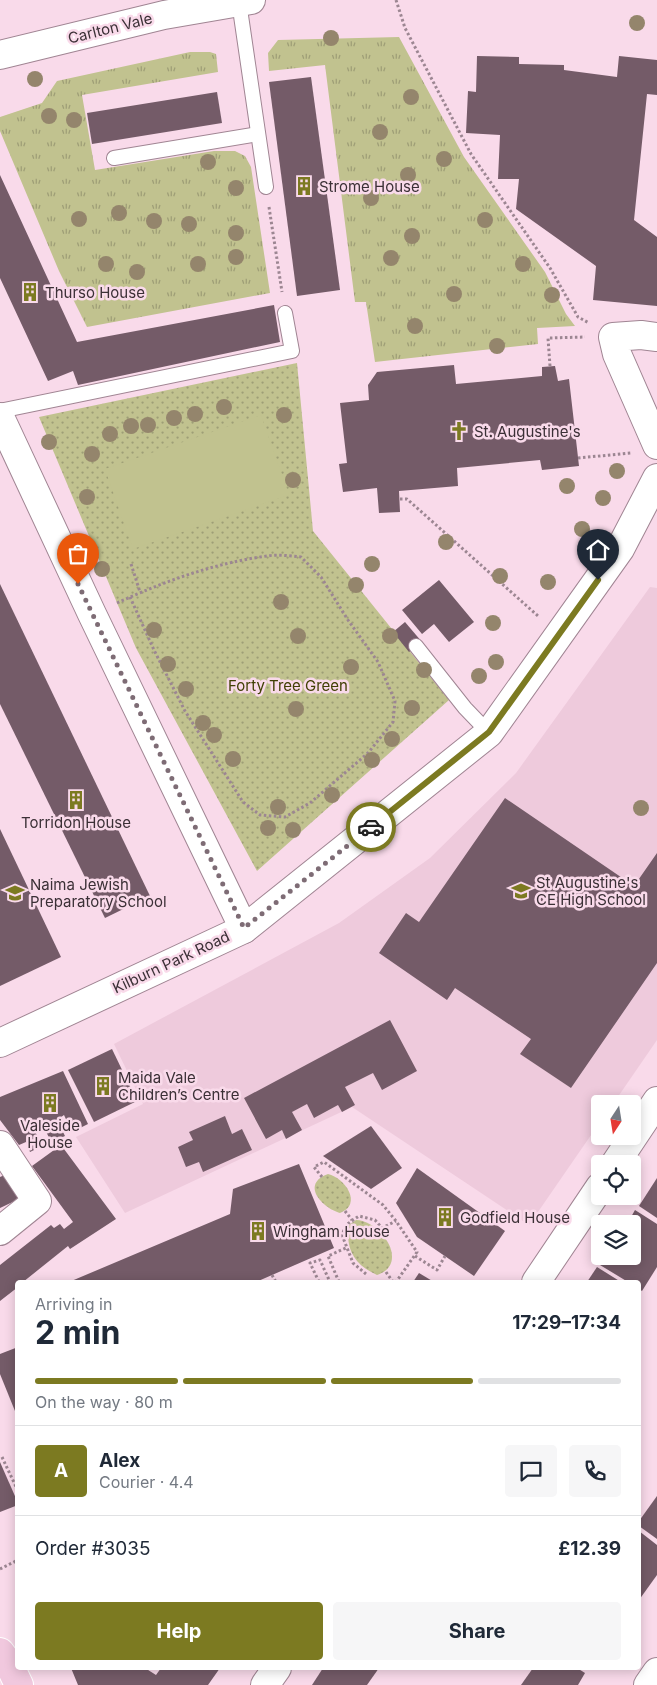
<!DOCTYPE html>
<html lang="en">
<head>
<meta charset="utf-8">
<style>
	:root { --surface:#fff; --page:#f6f6f7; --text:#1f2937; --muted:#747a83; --line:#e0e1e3; --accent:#7c7a21 }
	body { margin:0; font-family:Inter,sans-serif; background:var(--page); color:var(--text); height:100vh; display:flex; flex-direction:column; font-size:19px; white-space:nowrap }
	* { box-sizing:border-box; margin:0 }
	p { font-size:16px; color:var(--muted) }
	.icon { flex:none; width:28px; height:28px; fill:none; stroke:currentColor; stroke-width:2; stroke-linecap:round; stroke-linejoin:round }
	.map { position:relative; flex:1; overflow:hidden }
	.drawer { position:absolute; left:15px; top:1280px; width:626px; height:390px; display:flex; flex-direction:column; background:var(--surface); border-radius:5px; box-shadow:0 2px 12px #0003 }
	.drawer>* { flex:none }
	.needle { width:32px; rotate:192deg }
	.tools { position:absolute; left:591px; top:1095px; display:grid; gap:10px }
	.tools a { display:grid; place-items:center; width:50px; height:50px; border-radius:5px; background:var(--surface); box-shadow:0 2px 12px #0003; font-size:25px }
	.pin { position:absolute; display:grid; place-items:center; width:42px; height:42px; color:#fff; margin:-51px -21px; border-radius:50% 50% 50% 0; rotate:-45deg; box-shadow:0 0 5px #0007 }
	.pin .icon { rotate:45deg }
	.courier { position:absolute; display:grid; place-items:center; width:50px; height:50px; margin:-25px; border:4px solid #7c7a21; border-radius:50%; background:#fff; color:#222; box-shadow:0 1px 6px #0007 }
	.overview em { font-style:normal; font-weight:700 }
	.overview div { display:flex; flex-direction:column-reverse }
	.overview { display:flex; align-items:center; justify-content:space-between; height:85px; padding:0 20px }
	h1 { font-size:32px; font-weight:700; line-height:38px }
	.bar { display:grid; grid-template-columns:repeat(4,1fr); gap:8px 5px; align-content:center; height:60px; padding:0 20px }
	.bar i { height:6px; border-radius:4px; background:var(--line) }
	.bar .selected { background:var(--accent) }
	.bar p { grid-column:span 4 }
	.line { display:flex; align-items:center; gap:12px; padding:0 20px; border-top:1px solid var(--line) }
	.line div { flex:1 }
	.round { display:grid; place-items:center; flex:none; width:52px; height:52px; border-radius:5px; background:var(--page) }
	.cta { display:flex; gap:10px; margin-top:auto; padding:10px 20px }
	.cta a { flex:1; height:58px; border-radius:5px; background:var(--accent); color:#fff; font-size:20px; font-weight:700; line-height:58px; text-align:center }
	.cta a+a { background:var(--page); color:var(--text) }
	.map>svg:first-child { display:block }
	.built { fill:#eecadc }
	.grass { fill:url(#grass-tufts) }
	.park { fill:url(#park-dots) }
	.garden { fill:#c1c28f }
	.building { fill:#745b68 }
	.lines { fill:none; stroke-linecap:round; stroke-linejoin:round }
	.service-casing { stroke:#a08593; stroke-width:16 }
	.minor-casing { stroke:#a08593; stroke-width:30 }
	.tertiary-casing { stroke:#a08593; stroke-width:30 }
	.secondary-casing { stroke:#a08593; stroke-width:30 }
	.primary-casing { stroke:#fff; stroke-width:30 }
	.path { stroke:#9c8692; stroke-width:3; stroke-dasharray:2.5 2.5; stroke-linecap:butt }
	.service { stroke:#fff; stroke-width:14 }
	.minor { stroke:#fff; stroke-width:28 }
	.tertiary { stroke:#fff; stroke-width:28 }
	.secondary { stroke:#fff; stroke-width:28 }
	.primary { stroke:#f1c8de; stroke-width:28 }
	.tree { fill:#94856c }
	.done { stroke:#7e6c75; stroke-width:5; stroke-dasharray:0 9 }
	.route { stroke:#7c7a21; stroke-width:6 }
	.labels { text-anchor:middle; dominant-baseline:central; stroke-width:5; stroke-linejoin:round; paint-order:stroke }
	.street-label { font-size:15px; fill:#3b3036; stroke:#f9daea }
	.poi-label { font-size:15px; fill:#3b3036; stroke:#f9daea; text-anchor:start }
	.park-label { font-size:15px; fill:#414005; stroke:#f9daea }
</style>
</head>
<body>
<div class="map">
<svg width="657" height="1685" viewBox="0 0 657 1685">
	<defs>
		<pattern id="grass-tufts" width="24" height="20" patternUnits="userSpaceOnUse" patternTransform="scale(1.25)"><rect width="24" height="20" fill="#c1c28f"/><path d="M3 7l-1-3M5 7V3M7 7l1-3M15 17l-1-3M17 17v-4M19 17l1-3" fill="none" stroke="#9e9e76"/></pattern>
		<pattern id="park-dots" width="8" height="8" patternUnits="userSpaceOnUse" patternTransform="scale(1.25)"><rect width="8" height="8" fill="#c1c28f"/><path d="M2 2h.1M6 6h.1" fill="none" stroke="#9e9e76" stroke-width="1.8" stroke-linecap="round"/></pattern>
	</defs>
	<rect width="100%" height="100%" fill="#f9daea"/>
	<!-- built -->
	<path class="built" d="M650,587l7,1v452l-44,64h-13v18l-71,103 -177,-118 -227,106 -49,-76 67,-33 -29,-60 225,-121 91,-65 86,-85z"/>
	<!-- grass -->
	<g class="grass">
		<path d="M399,37l65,120 81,115 21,42 9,12 -38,2 1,16 -163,18 -9,-60h-11l-30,-237 -56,6 -1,-18 10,-13z"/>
		<path d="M190,52h20l6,2 2,18 -136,23 13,75 119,-19h21l10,5 6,11 19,126 -183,34 -28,-56 -59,-140v-14l42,-14 15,-22z"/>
	</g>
	<!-- park -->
	<g class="park">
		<path d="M297,363l16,168 136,169 -192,171 -121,-223 -97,-231z"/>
		<path d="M328,1174c17,4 35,30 12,39 -18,-5 -40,-29 -12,-39z"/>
		<path d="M356,1220c26,1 54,44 21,55 -22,-10 -32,-25 -28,-50z"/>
	</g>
	<!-- garden -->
	<path class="garden" d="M261,415l28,80 -156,54 -28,-80z"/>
	<!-- building -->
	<g class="building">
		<path d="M477,56l42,1v7l45,1v5l53,7 2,-21 38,4v35l-10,-1 -13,126 23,17v69l-64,-6 3,-34 -80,-57 3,-30h-21l2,-44 -34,-2 2,-42 8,1z"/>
		<path d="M311,77l29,213 -43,6 -28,-214z"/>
		<path d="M217,92l5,31 -130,21 -5,-31z"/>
		<path d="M0,175l77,167 197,-37 6,37 -202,43 -5,-14 -25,10 -48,-103z"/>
		<path d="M454,365l2,19 86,-8v-9l13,-1 3,15 11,-2 10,87 -37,4 -2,-10 -83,8 1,18 -59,5 1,21 -21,1 -2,-25 -34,4 -4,-28 8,-1 -7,-60 29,-3 -1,-15 9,-13z"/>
		<path d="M439,580l35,42 -25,20 -15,-18 -12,10 -20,-24z"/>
		<path d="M0,584l150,312 -45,22 -105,-214z"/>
		<path d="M405,622l17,20 -13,10 -16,-20z"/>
		<path d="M505,798l129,88 23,-33v110l-86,125 -51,-34 11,-15 -76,-51 -8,12 -68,-47 27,-40 13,9z"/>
		<path d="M0,829l61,128 -61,29z"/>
		<path d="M390,1020l27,51 -35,19 -9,-17 -28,14 10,18 -13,7 -4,-7 -24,13 -7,-14 -15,8 10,18 -16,9 -4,-9 -16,9 -22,-41z"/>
		<path d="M112,1049l25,52 -43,21 -26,-52z"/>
		<path d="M63,1071l25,53 -16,8 -8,-17 -7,5 8,16 -14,6 -8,-17 -9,4 8,17 -12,6 -4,-10 -7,3 -19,-25v-23z"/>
		<path d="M225,1116l7,18 10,-5 10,21 -49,22 -4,-10 -13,5 -8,-20 15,-7 -4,-8z"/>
		<path d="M371,1126l31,42 -31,21 -48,-33z"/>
		<path d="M61,1145l55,74 -46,30 -2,-3 -45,36h-5v5l-18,14v-36l51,-40 3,3 6,-4 4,5 9,-7 -41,-56z"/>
		<path d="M299,1164l35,84 -78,34 -35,-1 -3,1h-149l161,-68 3,-25z"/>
		<path d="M417,1168l88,63 -31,45 -57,-39 -21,-34z"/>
		<path d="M7,1174l12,25 -19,9v-31z"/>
		<path d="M657,1178v40l-18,-12z"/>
		<path d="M635,1210l22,14v43l-15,24 -3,-2v-7h-11l-28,-17 6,-9h26v-32h-5z"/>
		<path d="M597,1267l24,15h-34z"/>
		<path d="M419,1273l15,9h-21z"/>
		<path d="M18,1347v69h-1l-17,-42v-20z"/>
		<path d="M0,1462l18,41v2l-18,7z"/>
		<path d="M657,1496v43l-18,-13v-5z"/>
		<path d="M639,1531l18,14v30l-18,25z"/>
		<path d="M71,1668h74l11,7 5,-7h59l-12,17h-130z"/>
		<path d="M323,1668h56l-12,17h-55z"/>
		<path d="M533,1668h44l8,5 -7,12h-57z"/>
	</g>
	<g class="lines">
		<!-- service casing -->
		<g class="service-casing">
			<g id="service">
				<path d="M239,2l27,185"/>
				<path d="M114,158l144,-24"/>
				<path d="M0,411l292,-60 -7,-38"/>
				<path d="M416,646l49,62 24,25"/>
			</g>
		</g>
		<!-- minor casing -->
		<g class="minor-casing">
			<g id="minor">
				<path d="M657,337l-16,-2 -28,2 4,17 40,91"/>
				<path d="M0,417l92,197 152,315"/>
				<path d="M0,1145l37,56 -37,30"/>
				<path d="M615,1164l42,-63"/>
				<path d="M536,1282l64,-95"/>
				<path d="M265,1685l12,-17"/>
				<path d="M648,1685l9,-13"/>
			</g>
		</g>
		<!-- tertiary casing -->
		<g class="tertiary-casing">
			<path id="tertiary" d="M0,55l164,-40 87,-15"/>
		</g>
		<!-- secondary casing -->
		<g class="secondary-casing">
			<path id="secondary" d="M0,1043l244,-114 245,-196 131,-184 37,-71"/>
		</g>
		<!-- primary casing -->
		<g class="primary-casing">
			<path id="primary" d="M0,1652l9,12 10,21"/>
		</g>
		<!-- path -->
		<g class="path">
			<path d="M396,0l9,28 66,126 79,114 28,49 11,6"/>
			<path d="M269,207l13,85"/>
			<path d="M550,366l-2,-28 37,-1"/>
			<path d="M578,458l53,-5"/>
			<path d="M400,499h7l131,117"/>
			<path d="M131,564l9,28"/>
			<path d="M117,603c48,-22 98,-40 150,-47 11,-2 23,0 34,1l20,20 27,43 30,42 17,39 -2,21 -25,31 -58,50 -25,14 -25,-2 -17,-13 -58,-91 -31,-61 -24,-53"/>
			<path d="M322,1177l-8,-10 10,-5 59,43 13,16 21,31 -21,30"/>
			<path d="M345,1211l7,9"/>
			<path d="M415,1256l22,14 8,-14"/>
			<path d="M386,1272l7,10"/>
			<path d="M366,1274l-13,-11 -11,-28 4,-10 13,-9 16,4 7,8 14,-7"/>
			<path d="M272,1275l4,7"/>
			<path d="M319,1282l-9,-19 10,-3 10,22"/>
			<path d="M339,1282l-11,-26 18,-8"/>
			<path d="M2,1457l16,34"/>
			<path d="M0,1569l18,-9"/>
		</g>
		<!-- service -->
		<use href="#service" class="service"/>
		<!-- minor -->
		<use href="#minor" class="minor"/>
		<!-- tertiary -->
		<use href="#tertiary" class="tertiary"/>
		<!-- secondary -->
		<use href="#secondary" class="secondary"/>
		<!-- primary -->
		<use href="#primary" class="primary"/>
	</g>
	<!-- trees -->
	<g class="tree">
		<circle cx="637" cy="23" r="8"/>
		<circle cx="331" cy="38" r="8"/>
		<circle cx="35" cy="79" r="8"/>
		<circle cx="411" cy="97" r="8"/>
		<circle cx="49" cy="116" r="8"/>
		<circle cx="74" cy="120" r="8"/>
		<circle cx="380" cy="132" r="8"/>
		<circle cx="444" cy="159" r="8"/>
		<circle cx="208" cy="162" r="8"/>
		<circle cx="408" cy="175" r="8"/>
		<circle cx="236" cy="188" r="8"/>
		<circle cx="371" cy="198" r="8"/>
		<circle cx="119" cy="213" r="8"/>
		<circle cx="79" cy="219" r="8"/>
		<circle cx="485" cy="220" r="8"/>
		<circle cx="154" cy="221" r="8"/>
		<circle cx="189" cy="224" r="8"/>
		<circle cx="236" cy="233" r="8"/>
		<circle cx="412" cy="236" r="8"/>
		<circle cx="236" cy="257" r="8"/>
		<circle cx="391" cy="258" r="8"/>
		<circle cx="106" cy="264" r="8"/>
		<circle cx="198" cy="264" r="8"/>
		<circle cx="523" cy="264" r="8"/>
		<circle cx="137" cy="272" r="8"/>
		<circle cx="454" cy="294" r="8"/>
		<circle cx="552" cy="295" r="8"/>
		<circle cx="415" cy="326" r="8"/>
		<circle cx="497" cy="346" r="8"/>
		<circle cx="224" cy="407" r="8"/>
		<circle cx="195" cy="414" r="8"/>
		<circle cx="284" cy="415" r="8"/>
		<circle cx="174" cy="418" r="8"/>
		<circle cx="148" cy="425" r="8"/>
		<circle cx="131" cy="426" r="8"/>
		<circle cx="110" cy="434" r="8"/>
		<circle cx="49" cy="442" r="8"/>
		<circle cx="92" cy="454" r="8"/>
		<circle cx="617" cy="471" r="8"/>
		<circle cx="293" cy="480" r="8"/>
		<circle cx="567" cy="486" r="8"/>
		<circle cx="87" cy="497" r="8"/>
		<circle cx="603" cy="498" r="8"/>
		<circle cx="582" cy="529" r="8"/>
		<circle cx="446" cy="542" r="8"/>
		<circle cx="372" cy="564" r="8"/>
		<circle cx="102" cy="569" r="8"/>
		<circle cx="500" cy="576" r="8"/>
		<circle cx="548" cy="582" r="8"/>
		<circle cx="356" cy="585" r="8"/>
		<circle cx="281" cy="602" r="8"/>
		<circle cx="493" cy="623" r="8"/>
		<circle cx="154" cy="630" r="8"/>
		<circle cx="298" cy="636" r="8"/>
		<circle cx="390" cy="636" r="8"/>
		<circle cx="496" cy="662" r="8"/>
		<circle cx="168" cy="664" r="8"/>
		<circle cx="351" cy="667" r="8"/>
		<circle cx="424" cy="670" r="8"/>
		<circle cx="479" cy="676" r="8"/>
		<circle cx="186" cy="689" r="8"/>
		<circle cx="412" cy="708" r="8"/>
		<circle cx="296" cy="709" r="8"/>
		<circle cx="203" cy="723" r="8"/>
		<circle cx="214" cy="735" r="8"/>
		<circle cx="392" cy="739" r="8"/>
		<circle cx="233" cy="759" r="8"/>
		<circle cx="372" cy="760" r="8"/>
		<circle cx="332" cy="795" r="8"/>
		<circle cx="278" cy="807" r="8"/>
		<circle cx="641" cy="808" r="8"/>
		<circle cx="268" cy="828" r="8"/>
		<circle cx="293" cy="830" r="8"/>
	</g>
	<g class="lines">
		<!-- done -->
		<path class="done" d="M78,584l166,344 127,-101"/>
		<!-- route -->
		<path class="route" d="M371,827l118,-95 109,-152"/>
	</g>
	<!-- icons -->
	<defs>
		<g id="building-bare" transform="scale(1.5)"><path d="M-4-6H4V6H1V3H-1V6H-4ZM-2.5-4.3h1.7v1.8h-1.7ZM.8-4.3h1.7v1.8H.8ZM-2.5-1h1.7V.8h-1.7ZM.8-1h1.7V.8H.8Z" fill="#7c7a21" stroke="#f9daea" stroke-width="2.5" paint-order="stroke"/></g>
		<g id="church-bare" transform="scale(1.5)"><path d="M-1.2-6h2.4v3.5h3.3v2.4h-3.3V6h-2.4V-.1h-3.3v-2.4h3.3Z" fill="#7c7a21" stroke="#f9daea" stroke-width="2.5" paint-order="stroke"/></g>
		<g id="school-bare" transform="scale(1.5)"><path d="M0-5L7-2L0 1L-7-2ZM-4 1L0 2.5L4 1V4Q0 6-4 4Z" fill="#7c7a21" stroke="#f9daea" stroke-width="2.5" paint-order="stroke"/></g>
	</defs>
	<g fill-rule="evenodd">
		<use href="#building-bare" x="304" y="186"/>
		<use href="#building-bare" x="30" y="292"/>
		<use href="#church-bare" x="459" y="431"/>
		<use href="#building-bare" x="76" y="800"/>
		<use href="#school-bare" x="521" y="891"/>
		<use href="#school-bare" x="15" y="893"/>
		<use href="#building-bare" x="103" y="1086"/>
		<use href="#building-bare" x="50" y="1103"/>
		<use href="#building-bare" x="445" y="1217"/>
		<use href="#building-bare" x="258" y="1231"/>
	</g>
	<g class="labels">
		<!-- street labels -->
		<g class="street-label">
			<text transform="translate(110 28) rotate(-14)">Carlton Vale</text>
			<text transform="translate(171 962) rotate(-25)">Kilburn Park Road</text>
		</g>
		<!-- poi labels -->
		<g class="poi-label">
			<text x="319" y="186">Strome House</text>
			<text x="45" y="292">Thurso House</text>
			<text x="474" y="431">St. Augustine's</text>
			<text x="76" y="822" text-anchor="middle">Torridon House</text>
			<text x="536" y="882">St Augustine's<tspan x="536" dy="17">CE High School</tspan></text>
			<text x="30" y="884">Naima Jewish<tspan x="30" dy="17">Preparatory School</tspan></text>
			<text x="118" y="1077">Maida Vale<tspan x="118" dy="17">Children’s Centre</tspan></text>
			<text x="50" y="1125" text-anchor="middle">Valeside<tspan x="50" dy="17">House</tspan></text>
			<text x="460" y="1217">Godfield House</text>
			<text x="273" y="1231">Wingham House</text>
		</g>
		<!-- park labels -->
		<g class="park-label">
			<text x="288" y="685">Forty Tree Green</text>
		</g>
	</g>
</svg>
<div class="tools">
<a><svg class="needle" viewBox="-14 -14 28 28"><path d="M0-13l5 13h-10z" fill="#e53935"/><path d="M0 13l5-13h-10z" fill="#747a83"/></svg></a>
<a><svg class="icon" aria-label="locate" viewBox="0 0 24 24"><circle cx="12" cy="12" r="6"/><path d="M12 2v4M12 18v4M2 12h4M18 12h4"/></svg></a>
<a><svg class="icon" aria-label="layers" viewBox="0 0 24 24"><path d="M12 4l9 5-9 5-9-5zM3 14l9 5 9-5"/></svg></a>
</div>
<div class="pin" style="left:78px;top:584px;background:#ea580c"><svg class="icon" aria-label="bag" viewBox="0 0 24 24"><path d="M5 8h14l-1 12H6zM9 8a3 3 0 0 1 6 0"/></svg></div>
<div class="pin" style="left:598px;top:580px;background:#1f2937"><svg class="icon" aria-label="home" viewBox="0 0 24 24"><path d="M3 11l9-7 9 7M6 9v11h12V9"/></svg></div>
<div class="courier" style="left:371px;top:827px"><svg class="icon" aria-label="car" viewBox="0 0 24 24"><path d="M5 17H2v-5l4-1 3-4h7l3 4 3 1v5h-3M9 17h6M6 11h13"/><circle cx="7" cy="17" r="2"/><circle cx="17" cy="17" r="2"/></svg></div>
<section class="drawer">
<div class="overview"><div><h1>2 min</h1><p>Arriving in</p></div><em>17:29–17:34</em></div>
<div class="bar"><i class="selected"></i><i class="selected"></i><i class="selected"></i><i></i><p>On the way · 80 m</p></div>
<div class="line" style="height:90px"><b class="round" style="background:var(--accent);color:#fff">A</b><div><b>Alex</b><p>Courier · 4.4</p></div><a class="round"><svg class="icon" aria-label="chat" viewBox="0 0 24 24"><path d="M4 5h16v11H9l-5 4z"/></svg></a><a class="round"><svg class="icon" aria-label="phone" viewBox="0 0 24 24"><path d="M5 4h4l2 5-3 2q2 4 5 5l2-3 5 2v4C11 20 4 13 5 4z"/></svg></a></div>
<div class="line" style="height:65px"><div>Order #3035</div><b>£12.39</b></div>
<div class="cta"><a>Help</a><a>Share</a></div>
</section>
</div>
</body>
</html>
